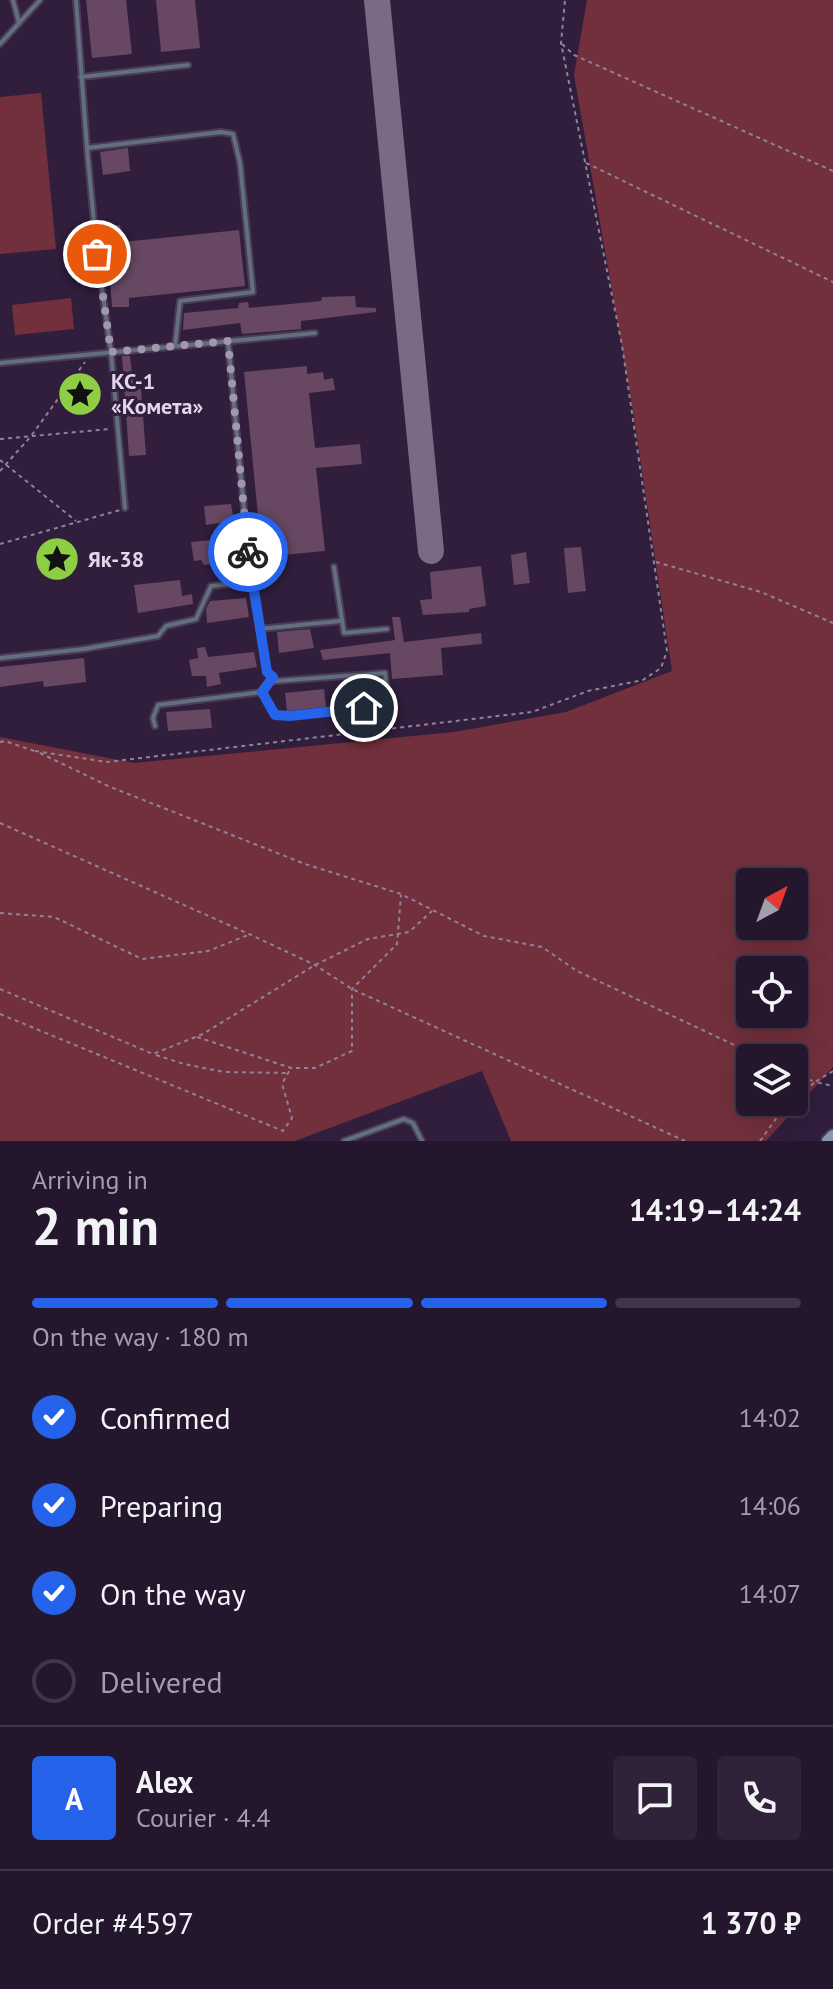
<!DOCTYPE html>
<html lang="en">
<head>
<meta charset="utf-8">
<style>
	:root { --surface:#24162d; --page:#302339; --text:#f1f3f6; --muted:#a39faa; --line:#413549; --accent:#2563eb }
	body { margin:0; font-family:"PT Sans",sans-serif; background:var(--page); color:var(--text); height:100vh; display:flex; flex-direction:column; font-size:30px; white-space:nowrap }
	* { box-sizing:border-box; margin:0 }
	p { font-size:26px; color:var(--muted) }
	.icon { flex:none; width:44px; height:44px; fill:none; stroke:currentColor; stroke-width:2; stroke-linecap:round; stroke-linejoin:round }
	.map { position:relative; height:1141px; overflow:hidden }
	.panel { display:flex; flex-direction:column; background:var(--surface); flex:1 }
	.panel>* { flex:none }
	.needle { width:52px; rotate:41deg }
	.tools { position:absolute; left:736px; top:868px; display:grid; gap:16px }
	.tools a { display:grid; place-items:center; width:72px; height:72px; border-radius:8px; background:var(--surface); box-shadow:0 8px 32px #0002,0 0 0 2px var(--line); font-size:40px }
	.pin { position:absolute; display:grid; place-items:center; width:68px; height:68px; color:#fff; margin:-34px; border:4px solid #fff; border-radius:50%; box-shadow:0 2px 8px #0007 }
	.courier { position:absolute; display:grid; place-items:center; width:80px; height:80px; margin:-40px; border:6px solid #2563eb; border-radius:50%; background:#fff; color:#222; box-shadow:0 2px 10px #0007 }
	.head em { font-style:normal; font-weight:600 }
	.head div { display:flex; flex-direction:column-reverse }
	.head { display:flex; align-items:center; justify-content:space-between; height:136px; padding:0 32px }
	h1 { font-size:52px; font-weight:600; line-height:60px }
	.bar { display:grid; grid-template-columns:repeat(4,1fr); gap:12px 8px; align-content:center; height:96px; padding:0 32px }
	.bar i { height:10px; border-radius:6px; background:var(--line) }
	.bar .selected { background:var(--accent) }
	.bar p { grid-column:span 4 }
	.line { display:flex; align-items:center; gap:20px; padding:0 32px; border-top:2px solid var(--line) }
	.line div { flex:1 }
	.round { display:grid; place-items:center; flex:none; width:84px; height:84px; border-radius:8px; background:var(--page) }
	ol { padding:0 32px; list-style:none }
	li { display:flex; align-items:center; gap:24px; height:88px }
	li p { margin-inline-start:auto }
	li .icon { padding:8px; border-radius:50%; background:var(--accent); color:#fff; stroke-width:4 }
	li:last-child { color:var(--muted) }
	li i { width:44px; height:44px; border:4px solid var(--line); border-radius:50% }
	.map>svg:first-child { display:block }
	.green { fill:#72303c; fill-rule:evenodd }
	.lines { fill:none; stroke-linecap:round; stroke-linejoin:round }
	.taxiway { stroke:#7a6a84; stroke-width:26 }
	.building { fill:#674762 }
	.service-casing { stroke:#4c3b58; stroke-width:8 }
	.secondary-casing { stroke:#4c3b58; stroke-width:16 }
	.path { stroke:#91829b; stroke-width:2; stroke-dasharray:4 4; stroke-linecap:butt }
	.service { stroke:#626f7d; stroke-width:4 }
	.secondary { stroke:#8398ae; stroke-width:12 }
	.done { stroke:#a496ad; stroke-width:8; stroke-dasharray:0 14.4 }
	.route { stroke:#2563eb; stroke-width:10 }
	.labels { text-anchor:middle; dominant-baseline:central; stroke-width:6; stroke-linejoin:round; paint-order:stroke }
	.poi-label { font-size:22px; font-weight:bold; fill:#e2d6ea; stroke:#301e3c; text-anchor:start }
</style>
</head>
<body>
<div class="map">
<svg width="833" height="1141" viewBox="0 0 833 1141">
	<rect width="100%" height="100%" fill="#301e3c"/>
	<!-- green -->
	<g class="green">
		<path d="M587,0h246v1067l-67,74h-255l-29,-70 -187,70h-295v-404l134,26 320,-31 112,-20 106,-41 -41,-273 -57,-323zM794,882v44h-44v-44zM794,970v44h-44v-44zM794,1058v44h-44v-44z"/>
		<path d="M41,93l15,156 -56,5v-157z"/>
		<path d="M71,298l3,31 -59,6 -3,-30z"/>
	</g>
	<g class="lines">
		<!-- taxiway -->
		<path class="taxiway" d="M377,0l54,551"/>
	</g>
	<!-- building -->
	<g class="building">
		<path d="M86,0h40l6,54 -40,4z"/>
		<path d="M156,0h39l5,48 -39,4z"/>
		<path d="M128,148l2,23 -27,4 -3,-23z"/>
		<path d="M120,225l3,17 116,-12 6,56 -116,12v9h-17l-6,-80z"/>
		<path d="M355,296l1,11 20,1v4l-75,9v8l-22,2 -37,3 -2,-11 -57,7 1,-17 54,-5 1,-5 9,-1 1,6 72,-7 1,-4z"/>
		<path d="M122,356h8l4,34 7,-1 5,66 -17,1z"/>
		<path d="M307,366v8l16,-2 1,8 9,-2 2,12 -26,3 6,55 45,-4 2,20 -46,4 9,83 -63,6 -18,-185z"/>
		<path d="M231,504l3,17 -28,4 -2,-19z"/>
		<path d="M236,538l1,24 -33,3 -3,-5 -7,1 -3,-19z"/>
		<path d="M581,547l5,44 -18,2 -4,-45z"/>
		<path d="M526,552l4,31 -16,2 -3,-30z"/>
		<path d="M481,566l5,40 -17,3v3l-46,3 -3,-15 12,-1 -2,-27z"/>
		<path d="M180,580l2,16 10,-2 1,10 -55,9 -4,-28z"/>
		<path d="M246,598l3,19 -42,6 -1,-14 4,-8z"/>
		<path d="M392,617h8l4,25 77,-9 1,11 -41,4 2,27 -51,4 -2,-26 -67,7 -3,-10 75,-10z"/>
		<path d="M310,629l4,19 -35,5 -2,-21z"/>
		<path d="M205,647l3,10 46,-5 3,15 -38,6 2,11 -14,3 -1,-11h-14l-3,-16 9,-2 -1,-10z"/>
		<path d="M84,658l2,24 -42,5 -1,-6 -43,6v-20z"/>
		<path d="M376,684l5,2 1,10 -5,1v4l-36,4 -1,-16z"/>
		<path d="M324,689l2,18 -39,4 -2,-18z"/>
		<path d="M210,709l2,19 -44,3 -2,-19z"/>
	</g>
	<g class="lines">
		<!-- service casing -->
		<g class="service-casing">
			<g id="service">
				<path d="M13,0l6,23"/>
				<path d="M76,0l11,148 134,-16 12,2 7,29 13,129 -73,9 -5,45"/>
				<path d="M0,44l40,-44"/>
				<path d="M81,77l107,-12"/>
				<path d="M87,149l10,105 14,98 14,156"/>
				<path d="M228,341l23,241"/>
				<path d="M0,363l315,-30"/>
				<path d="M334,567l10,66 43,-4"/>
				<path d="M259,629l81,-8"/>
				<path d="M0,658l84,-9 74,-13 8,-10 30,-7 15,-33 40,-4 16,90 9,9 109,-8 3,32 -98,11 -15,-1 -13,-23 -104,13 -5,13 2,8"/>
				<path d="M263,692l10,-15"/>
				<path d="M344,1141l60,-22 9,4 9,18"/>
			</g>
		</g>
		<!-- secondary casing -->
		<g class="secondary-casing">
			<path id="secondary" d="M828,1141l5,-5"/>
		</g>
		<!-- path -->
		<g class="path">
			<path d="M562,44l12,11 259,116"/>
			<path d="M586,163l247,119"/>
			<path d="M0,439l110,-10"/>
			<path d="M0,460l76,61"/>
			<path d="M0,471l31,-35 54,-74"/>
			<path d="M0,544l120,-34"/>
			<path d="M656,562l105,30 72,31"/>
			<path d="M0,742l5,-1 29,10"/>
			<path d="M35,751l72,11 425,-50 56,-21 55,-11 18,-12 6,-17 -45,-306 -61,-302 4,-43"/>
			<path d="M40,753l68,33 197,78 96,30 83,42 58,11 35,24 185,87"/>
			<path d="M0,823l249,111 66,31 37,24 333,152"/>
			<path d="M0,913l54,4 88,42 66,-8 40,-16"/>
			<path d="M0,989l153,65 50,-20 112,-69 53,-26 41,-7 23,-21"/>
			<path d="M0,1014l283,117 9,-13 -10,-34 9,-16"/>
			<path d="M197,1037l94,31h24l37,-17v-62l45,-45 4,-49"/>
			<path d="M156,1055l28,9 40,8 63,1"/>
			<path d="M833,1071l-18,11 18,4"/>
			<path d="M794,1073l21,9 -21,19"/>
			<path d="M760,1141l18,-25 15,-14"/>
		</g>
		<!-- service -->
		<use href="#service" class="service"/>
		<!-- secondary -->
		<use href="#secondary" class="secondary"/>
	</g>
	<g class="lines">
		<!-- done -->
		<path class="done" d="M97,254l14,98 117,-11 20,211"/>
		<!-- route -->
		<path class="route" d="M248,552l19,120 6,5 -11,15 13,23 15,1 74,-8"/>
	</g>
	<!-- icons -->
	<defs>
		<g id="sight-disc" transform="scale(2.3)"><circle r="9.5" fill="#8dce44" stroke="#301e3c"/><path d="M0-6L1.8-2.2L6-1.7L2.9 1.2L3.7 5.4L0 3.3L-3.7 5.4L-2.9 1.2L-6-1.7L-1.8-2.2Z" fill="#111"/></g>
	</defs>
	<g fill-rule="evenodd">
		<use href="#sight-disc" x="80" y="394"/>
		<use href="#sight-disc" x="57" y="559"/>
	</g>
	<g class="labels">
		<!-- poi labels -->
		<g class="poi-label">
			<text x="111" y="381">КС-1<tspan x="111" dy="25">«Комета»</tspan></text>
			<text x="88" y="559">Як-38</text>
		</g>
	</g>
</svg>
<div class="tools">
<a><svg class="needle" viewBox="-14 -14 28 28"><path d="M0-13l5 13h-10z" fill="#e53935"/><path d="M0 13l5-13h-10z" fill="#a39faa"/></svg></a>
<a><svg class="icon" aria-label="locate" viewBox="0 0 24 24"><circle cx="12" cy="12" r="6"/><path d="M12 2v4M12 18v4M2 12h4M18 12h4"/></svg></a>
<a><svg class="icon" aria-label="layers" viewBox="0 0 24 24"><path d="M12 4l9 5-9 5-9-5zM3 14l9 5 9-5"/></svg></a>
</div>
<div class="pin" style="left:97px;top:254px;background:#ea580c"><svg class="icon" aria-label="bag" viewBox="0 0 24 24"><path d="M5 8h14l-1 12H6zM9 8a3 3 0 0 1 6 0"/></svg></div>
<div class="pin" style="left:364px;top:708px;background:#1f2937"><svg class="icon" aria-label="home" viewBox="0 0 24 24"><path d="M3 11l9-7 9 7M6 9v11h12V9"/></svg></div>
<div class="courier" style="left:248px;top:552px"><svg class="icon" aria-label="bike" viewBox="0 0 24 24"><circle cx="6" cy="16" r="4"/><circle cx="18" cy="16" r="4"/><path d="M6 16l4-8h5l3 8M10 8l3 8H6M13 5h3"/></svg></div>
</div>
<section class="panel">
<div class="head"><div><h1>2 min</h1><p>Arriving in</p></div><em>14:19–14:24</em></div>
<div class="bar"><i class="selected"></i><i class="selected"></i><i class="selected"></i><i></i><p>On the way · 180 m</p></div>
<ol>
<li><svg class="icon" aria-label="check" viewBox="0 0 24 24"><path d="M5 12l5 5 9-10"/></svg>Confirmed<p>14:02</p></li>
<li><svg class="icon" aria-label="check" viewBox="0 0 24 24"><path d="M5 12l5 5 9-10"/></svg>Preparing<p>14:06</p></li>
<li><svg class="icon" aria-label="check" viewBox="0 0 24 24"><path d="M5 12l5 5 9-10"/></svg>On the way<p>14:07</p></li>
<li><i></i>Delivered</li>
</ol>
<div class="line" style="height:144px"><b class="round" style="background:var(--accent);color:#fff">A</b><div><b>Alex</b><p>Courier · 4.4</p></div><a class="round"><svg class="icon" aria-label="chat" viewBox="0 0 24 24"><path d="M4 5h16v11H9l-5 4z"/></svg></a><a class="round"><svg class="icon" aria-label="phone" viewBox="0 0 24 24"><path d="M5 4h4l2 5-3 2q2 4 5 5l2-3 5 2v4C11 20 4 13 5 4z"/></svg></a></div>
<div class="line" style="height:104px"><div>Order #4597</div><b>1 370 ₽</b></div>
</section>
</body>
</html>
